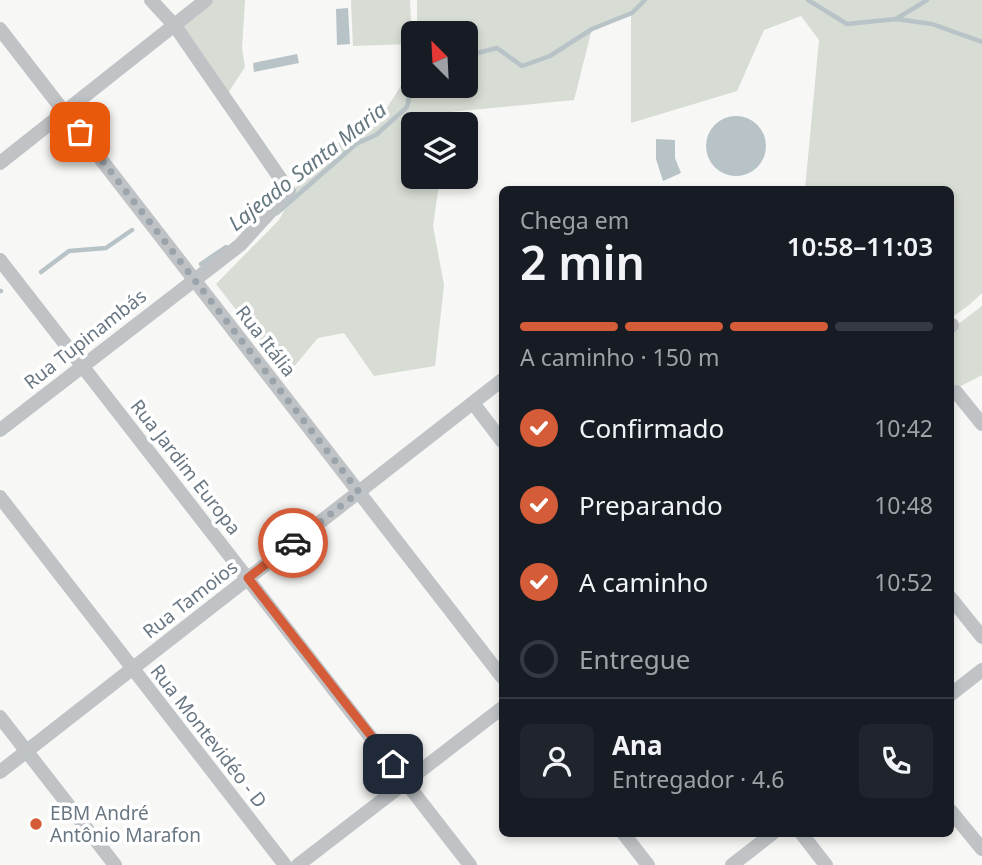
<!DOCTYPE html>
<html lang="pt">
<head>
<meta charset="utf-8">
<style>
	:root { --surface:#171b24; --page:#20242c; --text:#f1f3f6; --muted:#9ea1a6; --line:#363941; --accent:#d45c38 }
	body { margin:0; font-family:"Noto Sans",sans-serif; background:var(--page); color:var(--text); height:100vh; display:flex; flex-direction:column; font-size:26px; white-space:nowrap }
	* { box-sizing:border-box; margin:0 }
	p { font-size:23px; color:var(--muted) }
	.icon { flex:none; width:38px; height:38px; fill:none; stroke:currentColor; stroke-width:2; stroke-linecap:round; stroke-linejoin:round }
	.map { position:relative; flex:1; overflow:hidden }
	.panel { position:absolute; left:499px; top:186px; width:455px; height:651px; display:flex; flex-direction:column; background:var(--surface); border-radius:10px; box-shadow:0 4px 10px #0003 }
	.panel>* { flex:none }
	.needle { width:46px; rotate:336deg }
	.buttons { position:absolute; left:401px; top:21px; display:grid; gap:14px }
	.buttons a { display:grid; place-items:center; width:77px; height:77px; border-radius:10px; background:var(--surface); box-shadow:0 4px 10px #0003; font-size:35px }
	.pin { position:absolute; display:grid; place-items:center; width:60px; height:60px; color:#fff; margin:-30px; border-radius:14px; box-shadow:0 4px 10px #0006 }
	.courier { position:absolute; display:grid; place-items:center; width:70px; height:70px; margin:-35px; border:5px solid #d45c38; border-radius:50%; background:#fff; color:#222; box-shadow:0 2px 9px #0007 }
	.headline em { font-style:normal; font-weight:600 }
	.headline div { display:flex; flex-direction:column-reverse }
	.headline { display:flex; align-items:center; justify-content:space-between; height:119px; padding:0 21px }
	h1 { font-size:46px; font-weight:600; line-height:52px }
	.bar { display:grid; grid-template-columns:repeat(4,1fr); gap:10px 7px; align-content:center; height:84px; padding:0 21px }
	.bar i { height:9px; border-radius:5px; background:var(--line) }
	.bar .active { background:var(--accent) }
	.bar p { grid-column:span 4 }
	.line { display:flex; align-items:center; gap:18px; padding:0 21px; border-top:2px solid var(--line) }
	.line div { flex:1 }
	.round { display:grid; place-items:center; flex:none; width:74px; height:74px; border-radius:10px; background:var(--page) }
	ol { padding:0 21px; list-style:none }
	li { display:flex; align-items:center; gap:21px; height:77px }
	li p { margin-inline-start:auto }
	li .icon { padding:7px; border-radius:50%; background:var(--accent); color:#fff; stroke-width:4 }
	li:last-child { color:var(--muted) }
	li i { width:38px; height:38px; border:4px solid var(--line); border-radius:50% }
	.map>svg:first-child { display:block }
	.green { fill:#d7dcd4 }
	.water { fill:#b8c3c7 }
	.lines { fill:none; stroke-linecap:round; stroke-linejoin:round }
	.stream { stroke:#b8c3c7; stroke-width:4.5 }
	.street { stroke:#bfc3c6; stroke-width:14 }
	.done { stroke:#9ba4ab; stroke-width:7; stroke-dasharray:0 12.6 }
	.route { stroke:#d45c38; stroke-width:9 }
	.poi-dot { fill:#d45c38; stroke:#fff; stroke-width:2.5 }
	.labels { text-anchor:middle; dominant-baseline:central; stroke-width:7; stroke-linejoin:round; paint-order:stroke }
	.street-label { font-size:19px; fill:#697783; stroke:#fff }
	.poi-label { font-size:19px; fill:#697783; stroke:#fff; text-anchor:start }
	.water-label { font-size:21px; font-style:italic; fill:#65777f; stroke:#fff }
</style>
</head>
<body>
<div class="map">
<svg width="982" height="865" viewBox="0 0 982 865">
	<rect width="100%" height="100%" fill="#f7f7f5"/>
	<!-- green -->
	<g class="green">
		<path d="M210,0h35l-3,48 3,19 -17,26 -48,-67z"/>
		<path d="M351,0h59l2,44 -59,2z"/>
		<path d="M417,0h565v293l-14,13 -16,11 -2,-128h-145l14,-149 -18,-24 -37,14 -27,61 -106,32v-110l-39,16 -18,71 -124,12 -2,12h-35v53h27l-7,49 11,59 -9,81 -61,10 -30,-43 -26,5 -31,37 -71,-91 63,-64 20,-38 34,-37 35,-12 15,-19 30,-47v19h53v-53h-49z"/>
		<path d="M982,306v69l-25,13 -7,-1v-53l7,-9z"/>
	</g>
	<!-- water -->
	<g class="water">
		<path d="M348,8l2,36 -13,1 -1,-36z"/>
		<path d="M297,54l2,9 -45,9 -1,-9z"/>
		<circle cx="736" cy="146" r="30"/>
		<path d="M656,139l19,1v18l6,15 -18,8 -7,-22z"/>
	</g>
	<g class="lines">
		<!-- stream -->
		<g class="stream">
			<path d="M808,0l39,24 49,-5 36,5 50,18"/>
			<path d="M896,19l31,-19"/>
			<path d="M466,56l31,-8 25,18 28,-10 42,-27 40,-16 13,-13"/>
			<path d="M277,213l79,-69 20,-9 31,-28 6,-29"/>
			<path d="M201,264l25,-17"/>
			<path d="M41,272l28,-21 37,-3 26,-18"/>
			<path d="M0,291h1"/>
		</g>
		<!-- street -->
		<g class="street">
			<path d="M0,29l502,648"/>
			<path d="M0,163l206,-163"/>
			<path d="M0,260l470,605"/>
			<path d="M950,327l2,-2"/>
			<path d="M956,392l26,32"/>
			<path d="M473,403l29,38"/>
			<path d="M0,430l240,-185 49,-54 -114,-165 -24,-26"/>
			<path d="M0,497l285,368"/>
			<path d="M950,597l32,40"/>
			<path d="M950,695l32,-25"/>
			<path d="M0,717l115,148"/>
			<path d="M0,772l502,-392"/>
			<path d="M950,810l32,39"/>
			<path d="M623,833l25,32"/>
			<path d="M801,833l25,32"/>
			<path d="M298,865l204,-157"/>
			<path d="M732,865l41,-32"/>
		</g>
	</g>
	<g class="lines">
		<!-- done -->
		<path class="done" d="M80,132l279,360 -66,51"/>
		<!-- route -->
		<path class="route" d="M293,543l-45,35 145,186"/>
	</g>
	<!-- markers -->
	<circle class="poi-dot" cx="36" cy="824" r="7"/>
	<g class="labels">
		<!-- street labels -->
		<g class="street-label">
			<text transform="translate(85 339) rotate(-38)">Rua Tupinambás</text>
			<text transform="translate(266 341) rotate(52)">Rua Itália</text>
			<text transform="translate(186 467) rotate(52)">Rua Jardim Europa</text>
			<text transform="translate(190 599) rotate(-38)">Rua Tamoios</text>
			<text transform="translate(209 736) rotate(52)">Rua Montevidéo - D</text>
		</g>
		<!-- poi labels -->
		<g class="poi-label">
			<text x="50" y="813">EBM André<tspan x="50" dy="22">Antônio Marafon</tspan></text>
		</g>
		<!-- water labels -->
		<g class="water-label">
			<text transform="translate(307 166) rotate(-38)">Lajeado Santa Maria</text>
		</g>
	</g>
</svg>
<div class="buttons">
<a><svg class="needle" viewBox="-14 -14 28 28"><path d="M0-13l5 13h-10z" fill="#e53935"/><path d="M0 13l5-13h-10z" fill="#9ea1a6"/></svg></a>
<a><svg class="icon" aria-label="layers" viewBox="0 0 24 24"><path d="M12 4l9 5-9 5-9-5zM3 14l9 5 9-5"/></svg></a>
</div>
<div class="pin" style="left:80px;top:132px;background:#ea580c"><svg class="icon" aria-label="bag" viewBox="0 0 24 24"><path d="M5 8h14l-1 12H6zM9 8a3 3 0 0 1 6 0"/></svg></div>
<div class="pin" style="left:393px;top:764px;background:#1f2937"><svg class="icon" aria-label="home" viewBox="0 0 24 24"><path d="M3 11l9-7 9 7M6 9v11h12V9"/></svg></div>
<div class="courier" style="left:293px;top:543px"><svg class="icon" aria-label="car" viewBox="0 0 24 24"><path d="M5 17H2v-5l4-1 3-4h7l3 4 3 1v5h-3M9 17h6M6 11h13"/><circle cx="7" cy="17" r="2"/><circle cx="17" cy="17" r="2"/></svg></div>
<section class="panel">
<div class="headline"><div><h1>2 min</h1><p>Chega em</p></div><em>10:58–11:03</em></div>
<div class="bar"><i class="active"></i><i class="active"></i><i class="active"></i><i></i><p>A caminho · 150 m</p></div>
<ol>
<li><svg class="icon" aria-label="check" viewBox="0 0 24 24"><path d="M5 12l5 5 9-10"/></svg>Confirmado<p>10:42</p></li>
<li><svg class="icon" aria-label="check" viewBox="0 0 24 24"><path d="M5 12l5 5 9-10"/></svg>Preparando<p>10:48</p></li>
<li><svg class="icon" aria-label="check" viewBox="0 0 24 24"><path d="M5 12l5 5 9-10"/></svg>A caminho<p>10:52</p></li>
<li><i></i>Entregue</li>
</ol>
<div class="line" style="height:126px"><a class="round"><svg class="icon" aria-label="person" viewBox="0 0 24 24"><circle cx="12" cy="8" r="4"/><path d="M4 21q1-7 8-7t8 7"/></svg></a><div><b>Ana</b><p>Entregador · 4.6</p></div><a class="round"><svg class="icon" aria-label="phone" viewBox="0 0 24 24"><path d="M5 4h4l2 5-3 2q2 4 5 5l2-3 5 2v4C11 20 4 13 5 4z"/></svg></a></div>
</section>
</div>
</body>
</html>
